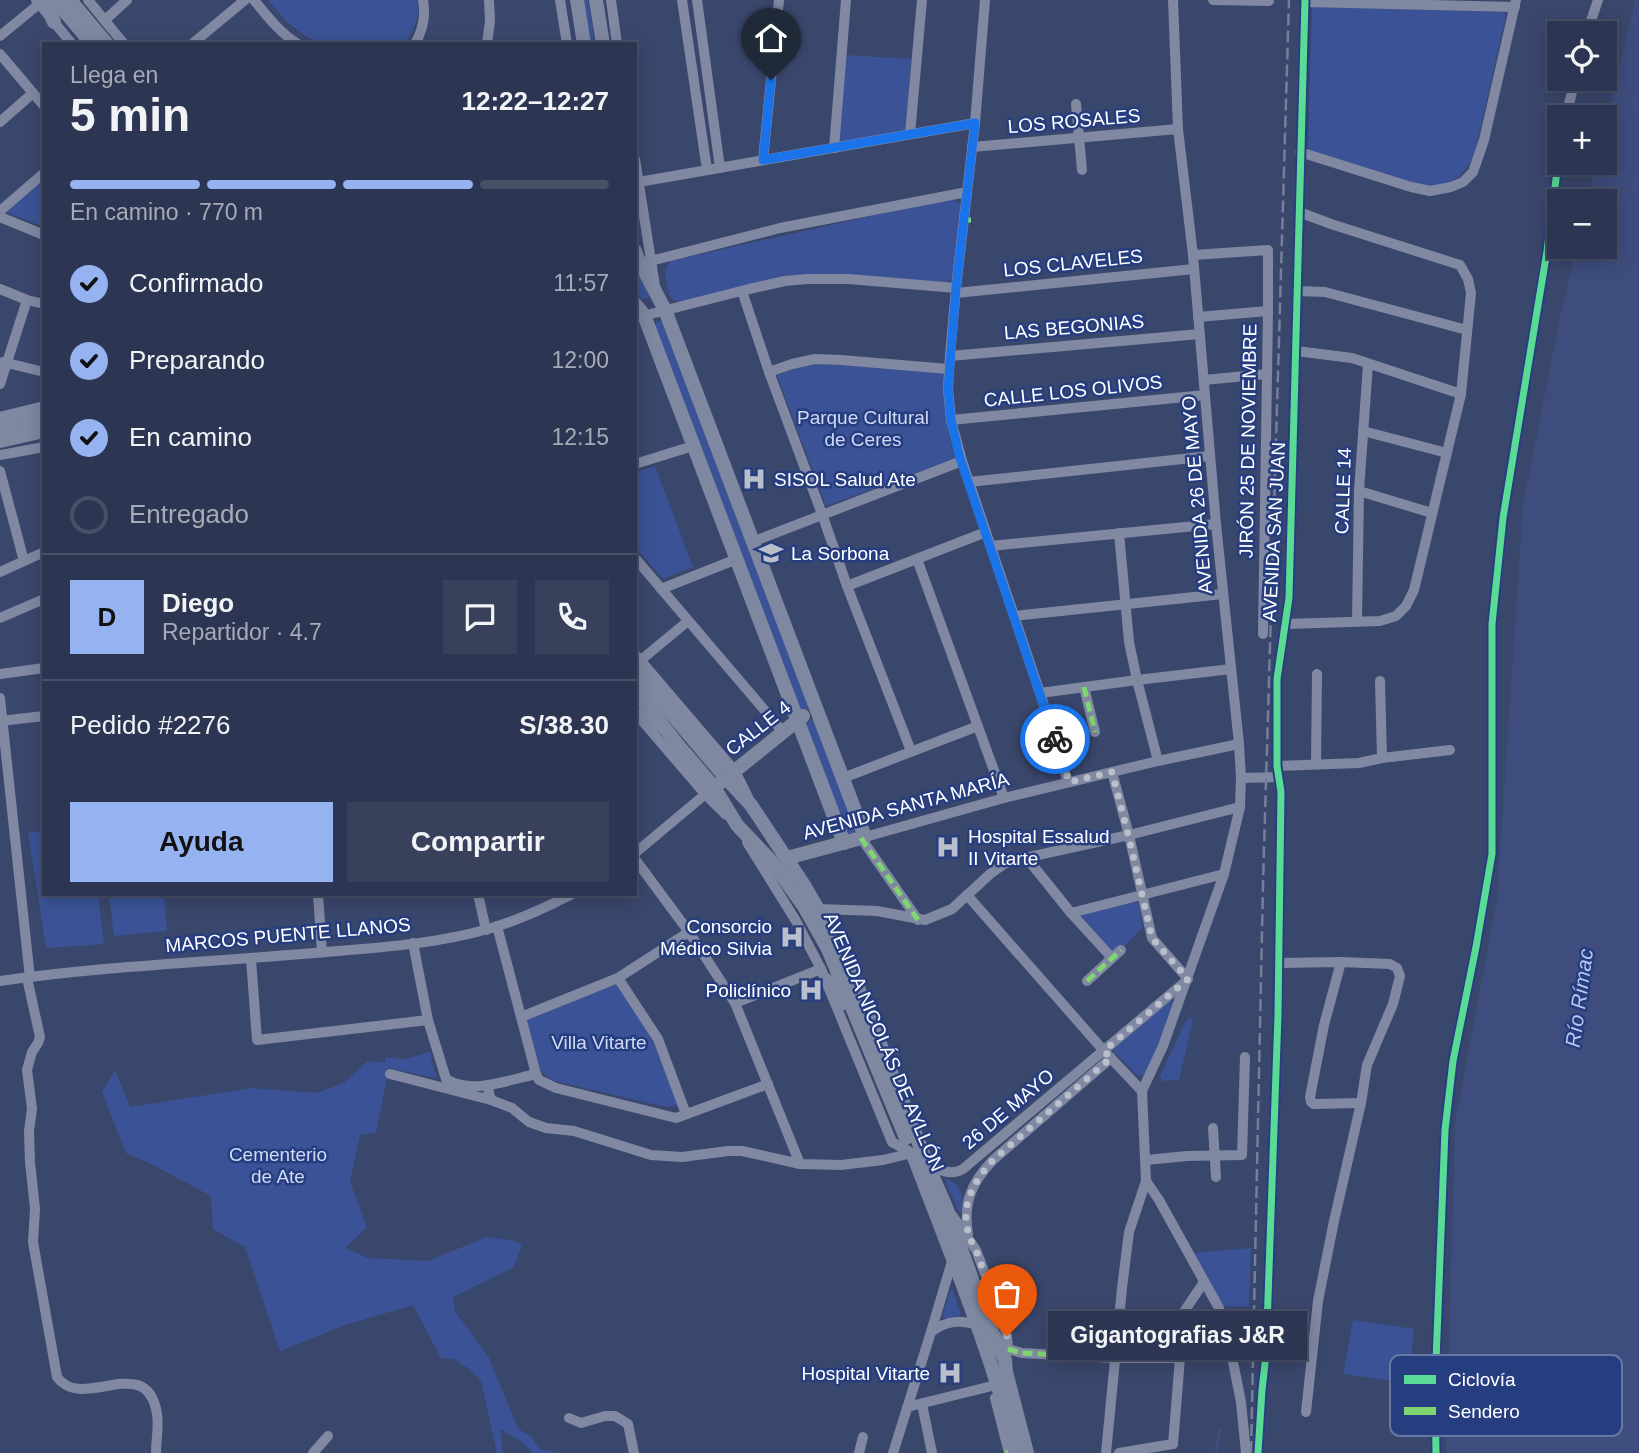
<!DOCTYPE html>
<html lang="es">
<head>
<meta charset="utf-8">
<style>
	:root { --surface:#2c3551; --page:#38405b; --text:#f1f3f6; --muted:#a6abb7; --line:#485068; --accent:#95b2f1 }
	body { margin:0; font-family:Arial,sans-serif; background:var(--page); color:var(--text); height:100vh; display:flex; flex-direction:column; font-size:26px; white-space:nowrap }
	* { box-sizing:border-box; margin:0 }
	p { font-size:23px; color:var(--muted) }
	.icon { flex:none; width:38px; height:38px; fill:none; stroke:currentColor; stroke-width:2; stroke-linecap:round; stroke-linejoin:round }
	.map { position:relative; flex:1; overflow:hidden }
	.sheet { position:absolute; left:42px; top:42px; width:595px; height:854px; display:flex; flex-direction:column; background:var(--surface); border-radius:0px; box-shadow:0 4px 18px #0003,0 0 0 2px var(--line) }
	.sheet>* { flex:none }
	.buttons { position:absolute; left:1547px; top:21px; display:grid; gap:14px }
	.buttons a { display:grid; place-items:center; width:70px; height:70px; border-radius:0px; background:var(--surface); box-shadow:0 4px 18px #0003,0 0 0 2px var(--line); font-size:35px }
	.pin { position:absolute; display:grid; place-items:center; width:60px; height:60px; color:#fff; margin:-72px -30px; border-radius:50% 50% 50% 0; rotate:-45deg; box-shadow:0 0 7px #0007 }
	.pin .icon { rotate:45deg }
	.courier { position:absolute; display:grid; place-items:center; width:70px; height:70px; margin:-35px; border:5px solid #1a73e8; border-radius:50%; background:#fff; color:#222; box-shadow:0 2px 9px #0007 }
	.bubble { position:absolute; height:49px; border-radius:0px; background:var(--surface); box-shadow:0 4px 18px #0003,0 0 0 2px var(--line); font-size:23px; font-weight:800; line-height:49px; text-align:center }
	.summary em { font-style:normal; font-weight:800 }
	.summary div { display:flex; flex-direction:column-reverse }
	.summary { display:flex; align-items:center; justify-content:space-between; height:119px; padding:0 28px }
	h1 { font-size:46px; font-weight:800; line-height:52px }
	.bar { display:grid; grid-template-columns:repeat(4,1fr); gap:10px 7px; align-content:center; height:84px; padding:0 28px }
	.bar i { height:9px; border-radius:5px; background:var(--line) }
	.bar .selected { background:var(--accent) }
	.bar p { grid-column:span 4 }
	.line { display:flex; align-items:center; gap:18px; padding:0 28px; border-top:2px solid var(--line) }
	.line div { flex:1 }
	.round { display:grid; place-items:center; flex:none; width:74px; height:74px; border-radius:0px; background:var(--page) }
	ol { padding:0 28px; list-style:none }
	li { display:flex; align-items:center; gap:21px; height:77px }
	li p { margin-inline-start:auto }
	li .icon { padding:7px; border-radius:50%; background:var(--accent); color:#111; stroke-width:4 }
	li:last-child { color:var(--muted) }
	li i { width:38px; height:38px; border:4px solid var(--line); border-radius:50% }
	.cta { display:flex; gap:14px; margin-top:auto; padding:14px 28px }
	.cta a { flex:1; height:80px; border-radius:0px; background:var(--accent); color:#111; font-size:28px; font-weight:800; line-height:80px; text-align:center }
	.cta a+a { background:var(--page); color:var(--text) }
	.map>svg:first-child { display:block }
	.green { fill:#3b5396 }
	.water { fill:#3e4d7d }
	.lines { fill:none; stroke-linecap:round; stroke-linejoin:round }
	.stream { stroke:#3e4d7d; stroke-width:2.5 }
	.minor { stroke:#8088a2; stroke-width:10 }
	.major { stroke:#7e88a0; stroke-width:14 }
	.rail { stroke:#767f9a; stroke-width:2.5; stroke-dasharray:12 5; stroke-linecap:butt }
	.quiet { stroke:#7fd670; stroke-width:5; stroke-dasharray:10 5; stroke-linecap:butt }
	.cycleway-casing { stroke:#263d80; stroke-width:11 }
	.cycleway { stroke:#5adb95; stroke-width:7 }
	.done { stroke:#babfcc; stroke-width:7; stroke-dasharray:0 12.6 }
	.route { stroke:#1a73e8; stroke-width:9 }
	.labels { text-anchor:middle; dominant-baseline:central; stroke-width:5; stroke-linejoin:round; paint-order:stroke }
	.street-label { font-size:19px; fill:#fff; stroke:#263d80 }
	.park-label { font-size:19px; fill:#d0daf5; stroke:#263d80 }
	.poi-label { font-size:19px; fill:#fff; stroke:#263d80; text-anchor:start }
	.water-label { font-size:21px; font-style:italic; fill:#b8c7ee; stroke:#263d80 }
	.key { fill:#263d80; stroke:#6777a6; stroke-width:2 }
	.key-label { font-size:19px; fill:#fff }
</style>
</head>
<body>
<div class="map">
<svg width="1639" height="1453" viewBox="0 0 1639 1453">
	<rect width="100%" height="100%" fill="#3a476c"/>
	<!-- green -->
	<g class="green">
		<path d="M268,0h149c3,18 -3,30 -13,44h-83l-17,-9 -16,-12z"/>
		<path d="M581,0h7l7,44h-7z"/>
		<path d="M1312,7l192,5 2,3 -31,137c-8,22 -26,37 -51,34l-114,-36 -2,-3z"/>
		<path d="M845,55l66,4 -5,73 -67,12z"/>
		<path d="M44,180v47l-38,-15z"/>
		<path d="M947,199l7,1 7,5 -7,69 -4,6 -7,3 -125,-8 -138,27 -5,-1 -6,-6 -4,-25 5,-9z"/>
		<path d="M635,269l16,26 -6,4 -4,-1 -6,-10z"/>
		<path d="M660,321h2l147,387 -5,3 -4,-2 -145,-383 1,-4z"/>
		<path d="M819,364l126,8c-3,32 2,56 10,87l-129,47 -49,-131 24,-8z"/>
		<path d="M655,466l38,101 -28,11h-3l-27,-32v-73z"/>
		<path d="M813,719l43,109 -2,5 -6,2 -43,-111z"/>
		<path d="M44,831v63h54l6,50 -58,4 -18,-116z"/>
		<path d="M109,894h55l3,37 -53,5z"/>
		<path d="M1138,902l5,25 -23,23 -8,2 -34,-39z"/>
		<path d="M618,984l34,55 27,66 -13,2 -115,-27 -10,-9 -15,-52z"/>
		<path d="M1168,999l4,2 3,8 -31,67 -8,-2 -23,-23v-5z"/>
		<path d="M1190,1018l3,2 -14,60 -16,1 -3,-5 26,-55z"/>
		<path d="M430,1052l4,18 3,8 -48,-10 -13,65 -16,2 -10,47 17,45 -22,21 23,10 60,3 59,-24 23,3 12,4 -8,23 -61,30 2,14 34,47 29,71 13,7 8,13 20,4h-26l-11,-11 -22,-13 3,24h-6l-16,-72 -12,-12 -15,-10 -13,-1 -28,-53 -68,20 -65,26 -35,-104 -32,-18 -2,-33 -58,-31 -27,-12 -24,-61 13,-22 15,37 122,-19 65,5 27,-10 23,-22 18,2 1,-6 18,2z"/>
		<path d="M944,1178c17,5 22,20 16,36z"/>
		<path d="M1251,1248l-2,59 -28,-1 -27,-53z"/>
		<path d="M951,1289l2,1 8,25 -16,4 -2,-2v-3z"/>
		<path d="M1353,1320l61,9 -5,54 -66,-9z"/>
	</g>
	<!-- water -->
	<path class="water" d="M1635,0h4v1453h-193l9,-330 42,-224 26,-395 39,-196 15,-61h28v-46h-18l10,-38h8v-35z"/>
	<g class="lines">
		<!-- stream -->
		<path class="stream" d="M1216,1453l4,-24"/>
		<!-- minor -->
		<g class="minor">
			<path d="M36,0l36,44"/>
			<path d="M88,0l36,44"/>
			<path d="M254,0c13,16 26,33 44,44"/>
			<path d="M560,0l7,44"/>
			<path d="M611,0l6,44"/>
			<path d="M682,0l25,170"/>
			<path d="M697,0l23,168"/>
			<path d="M985,0l-10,123 -19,165 -6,68 -2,33 3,31 11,41 78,232 28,89"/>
			<path d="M1213,0l56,1v-1"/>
			<path d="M1305,2l210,5"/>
			<path d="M105,20l22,-20"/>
			<path d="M1587,33l11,-33"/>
			<path d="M0,36l39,-32"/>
			<path d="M192,44l53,-44"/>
			<path d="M415,44c8,-14 11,-28 8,-44"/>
			<path d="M487,44l3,-23 -1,-21"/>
			<path d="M0,54l44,52"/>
			<path d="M1076,104l6,66"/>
			<path d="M1566,117l9,-38"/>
			<path d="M0,122l33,-29"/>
			<path d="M910,134l12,-134"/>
			<path d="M972,147l206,-18"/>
			<path d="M834,148l12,-148"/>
			<path d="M1300,152l111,35 19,4 21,-4 12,-5 10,-10 11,-32 32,-140"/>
			<path d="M635,159l20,127"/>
			<path d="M763,160l16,-160"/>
			<path d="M639,182l336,-59"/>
			<path d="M0,211l44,-38"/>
			<path d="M0,217l44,18"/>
			<path d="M1193,255l75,-5v61l-5,323"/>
			<path d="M635,265l145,-37 187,-36"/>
			<path d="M0,289l27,11 17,4"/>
			<path d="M742,291l27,81 53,142 25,72 64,165"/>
			<path d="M1297,291l28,1 142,38"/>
			<path d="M956,293l238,-24"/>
			<path d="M1198,317l70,-6"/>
			<path d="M635,318l114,-29 36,-8 22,-2h42l107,9"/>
			<path d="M1296,351l56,7 109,36"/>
			<path d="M950,356l250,-22"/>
			<path d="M3,362l41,10"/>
			<path d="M769,372l23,-8 23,-5 26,1 108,9"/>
			<path d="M1204,380l63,-6"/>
			<path d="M0,384l27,-84"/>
			<path d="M0,417l44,-11"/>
			<path d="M951,420l254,-25"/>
			<path d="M1363,431l84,22"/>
			<path d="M0,455l44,-8"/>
			<path d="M635,464l58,-18"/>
			<path d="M0,471l24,90"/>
			<path d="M969,482l241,-26"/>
			<path d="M1359,491l73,22"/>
			<path d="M1119,533l10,109 8,38 21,81"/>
			<path d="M752,542l210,-81"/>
			<path d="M990,546l226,-22"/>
			<path d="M635,558l149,175"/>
			<path d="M917,559l87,239"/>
			<path d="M0,572l44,-20"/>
			<path d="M847,586l139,-54"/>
			<path d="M661,589l76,-30"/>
			<path d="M1014,616l209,-22"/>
			<path d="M0,618l44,-19"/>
			<path d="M1357,621l2,-130 9,-127"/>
			<path d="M1286,624l94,-3 16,-5 10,-10 8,-16 47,-196 10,-101 -3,-14 -8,-14 -129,-41 -32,-12"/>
			<path d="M635,654l100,117 13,26"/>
			<path d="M641,660l47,-39"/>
			<path d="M0,674l44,-6"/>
			<path d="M1380,681l2,77"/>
			<path d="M1084,687l11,45"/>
			<path d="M1040,693l97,-13 94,-11"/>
			<path d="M0,698l30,280"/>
			<path d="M639,717l66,77 21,21"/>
			<path d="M0,721l44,-5"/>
			<path d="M1316,764l1,-90"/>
			<path d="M1277,766l82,-3 23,-5 68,-8"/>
			<path d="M1112,772l17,63 23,103 36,41"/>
			<path d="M843,778l135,-52"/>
			<path d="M1241,778l38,-1"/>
			<path d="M865,837l139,-39 154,-37 81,-17"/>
			<path d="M861,838l57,82"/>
			<path d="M747,842l49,79 25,48 71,173 20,11"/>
			<path d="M635,853l73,-61"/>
			<path d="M1026,857l45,56 41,45"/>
			<path d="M635,859l54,73 46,71 65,161"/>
			<path d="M318,894l4,58"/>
			<path d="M478,894l8,36"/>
			<path d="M967,895l137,156 38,40 4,90 -17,51 -7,56 -16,165"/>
			<path d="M818,909l59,2 48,9 27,-11 38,-35 14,-10 11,-4 114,-25 111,-28"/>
			<path d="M1071,913l153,-39"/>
			<path d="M497,926l39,148 3,6 17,8 120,30 92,-34"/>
			<path d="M413,943l15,77 18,59c26,16 62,1 90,-5"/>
			<path d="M251,959l6,81 171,-20"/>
			<path d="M1341,962l-17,63 -14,72 1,5 3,2 47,-1"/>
			<path d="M1279,963l62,-1 49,2 7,4 3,8 -7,28 -26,61 -6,38 -27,118 -16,80 -12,111"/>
			<path d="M27,978l13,59 -2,6 -6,9 -5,18 5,39 -3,22 1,31 5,47 -2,33 24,135c25,36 90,-27 100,37 2,13 -1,26 -1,39"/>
			<path d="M618,978l40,61 28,75"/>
			<path d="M0,981c104,-15 209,-19 314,-28 58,-5 118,-8 174,-24 29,-8 57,-21 84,-35"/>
			<path d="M1087,981l34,-31"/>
			<path d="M735,1003l86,-34"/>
			<path d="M521,1017l97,-39 71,-46"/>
			<path d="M390,1074l101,26"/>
			<path d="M487,1085l4,15 21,8 17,14 17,6 28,3 77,24 31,2 46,-6h14l58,13 41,1 42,-5 29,-7"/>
			<path d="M1142,1091l21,-45 61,-172 16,-67 1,-29 -2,-34 -23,-220 -23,-269 -15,-126 -5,-129"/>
			<path d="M1213,1128l3,49"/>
			<path d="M1146,1160l41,-4 55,-1 3,-98"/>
			<path d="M928,1166c12,4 23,10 35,3l223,-188"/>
			<path d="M1146,1181l13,19 60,108 10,34 12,60 5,51"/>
			<path d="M952,1215l24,35 25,66 6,20 1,13 -3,11"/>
			<path d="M968,1234c-5,-31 3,-51 25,-74l118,-102"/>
			<path d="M931,1332c16,-12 29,-12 47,-7"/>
			<path d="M1008,1349l14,4 93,5h65"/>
			<path d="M995,1398l14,55"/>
			<path d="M922,1404l10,49"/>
			<path d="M907,1407l85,-21"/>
			<path d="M569,1418l12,5 24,-7h10l13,8 6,29"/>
			<path d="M313,1453l15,-17"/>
			<path d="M859,1453l4,-16"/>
			<path d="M893,1453l38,-121 22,-74"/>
			<path d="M1119,1453l54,-9 7,-86 1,-42 23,-34"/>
			<path d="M1258,1453l4,-63 4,-35 12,-340 3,-223 -4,-26v-87l12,-81 16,-598"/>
			<path d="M1436,1453l-1,-66 10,-257 8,-69 23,-114 16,-93v-230l11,-106 44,-267 12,-96"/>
		</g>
		<!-- major -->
		<g class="major">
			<path d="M44,0l10,22"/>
			<path d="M55,0l37,44"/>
			<path d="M70,0l37,44"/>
			<path d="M577,0l7,44"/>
			<path d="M596,0l7,44"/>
			<path d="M635,251l2,6 28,53 200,527 -78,21"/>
			<path d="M635,304l9,11 200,528"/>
			<path d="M0,428l44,-11"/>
			<path d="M0,441l44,-10"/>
			<path d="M635,671l91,107 25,27 53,80 35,61 14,29 75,191 18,41 41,114 18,39 1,12 21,81"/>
			<path d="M635,690l43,55 36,42 23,38 36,38 32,45 23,41 78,189"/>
			<path d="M637,714l24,11"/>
			<path d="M721,782l82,-66"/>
			<path d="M826,980l18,23"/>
			<path d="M914,1157c37,98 77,194 103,296"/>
		</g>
		<!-- rail -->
		<path class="rail" d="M1251,1453l12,-569 26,-884"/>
		<!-- quiet -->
		<g class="quiet">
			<path d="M964,220h7"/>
			<path d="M1084,687l11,45"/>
			<path d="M861,838l57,82"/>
			<path d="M1087,981l34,-31"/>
			<path d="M1008,1349l14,4 93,5h65"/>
			<path d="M1006,1453l2,-1"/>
		</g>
		<!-- cycleway casing -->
		<g class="cycleway-casing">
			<g id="cycleway">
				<path d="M1258,1453l4,-63 4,-35 12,-340 3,-223 -4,-26v-87l12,-81 16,-598"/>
				<path d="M1436,1453l-1,-66 10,-257 8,-69 23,-114 16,-93v-230l11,-106 44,-267 12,-96"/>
			</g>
		</g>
		<!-- cycleway -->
		<use href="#cycleway" class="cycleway"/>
	</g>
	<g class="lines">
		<!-- done -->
		<path class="done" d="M1007,1336l-31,-86c-20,-34 -8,-62 17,-90l118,-102 -7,-7 84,-72 -36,-41 -22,-96 -18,-70 -43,10 -14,-43"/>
		<!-- route -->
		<path class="route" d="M771,80l-8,80 212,-37 -19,165 -8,101 3,31 8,35 96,284"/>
	</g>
	<!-- icons -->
	<defs>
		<g id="hospital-bare" transform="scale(1.89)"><path d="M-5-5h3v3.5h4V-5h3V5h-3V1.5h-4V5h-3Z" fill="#babfcc" stroke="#263d80" stroke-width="2.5" paint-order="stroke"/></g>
		<g id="university-bare" transform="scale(1.89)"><path d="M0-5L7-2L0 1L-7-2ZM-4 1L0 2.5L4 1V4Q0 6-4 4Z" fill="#babfcc" stroke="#263d80" stroke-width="2.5" paint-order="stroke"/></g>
	</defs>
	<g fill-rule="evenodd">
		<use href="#hospital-bare" x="754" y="479"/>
		<use href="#university-bare" x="771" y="553"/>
		<use href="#hospital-bare" x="948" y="847"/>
		<use href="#hospital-bare" x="792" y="937"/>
		<use href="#hospital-bare" x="811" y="990"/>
		<use href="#hospital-bare" x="950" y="1373"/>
	</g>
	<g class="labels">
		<!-- street labels -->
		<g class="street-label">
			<text transform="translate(1074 121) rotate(-5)">LOS ROSALES</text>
			<text transform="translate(1073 263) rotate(-6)">LOS CLAVELES</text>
			<text transform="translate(1074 327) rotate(-5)">LAS BEGONIAS</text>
			<text transform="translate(1073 391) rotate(-6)">CALLE LOS OLIVOS</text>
			<text transform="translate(1248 441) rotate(-89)">JIRÓN 25 DE NOVIEMBRE</text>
			<text transform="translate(1343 491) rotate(-88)">CALLE 14</text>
			<text transform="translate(1197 495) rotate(-95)">AVENIDA 26 DE MAYO</text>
			<text transform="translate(1274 532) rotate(-87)">AVENIDA SAN JUAN</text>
			<text transform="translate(758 728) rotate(-38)">CALLE 4</text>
			<text transform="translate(906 806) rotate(-15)">AVENIDA SANTA MARÍA</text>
			<text transform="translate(288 935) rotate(-5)">MARCOS PUENTE LLANOS</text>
			<text transform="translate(884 1042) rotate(67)">AVENIDA NICOLÁS DE AYLLÓN</text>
			<text transform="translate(1008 1109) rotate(-40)">26 DE MAYO</text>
		</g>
		<!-- park labels -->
		<g class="park-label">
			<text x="863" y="417">Parque Cultural<tspan x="863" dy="22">de Ceres</tspan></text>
			<text x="599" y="1042">Villa Vitarte</text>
			<text x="278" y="1154">Cementerio<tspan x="278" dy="22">de Ate</tspan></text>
		</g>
		<!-- poi labels -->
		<g class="poi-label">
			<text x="774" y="479">SISOL Salud Ate</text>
			<text x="791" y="553">La Sorbona</text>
			<text x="968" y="836">Hospital Essalud<tspan x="968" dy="22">II Vitarte</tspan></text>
			<text x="772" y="926" text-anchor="end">Consorcio<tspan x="772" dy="22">Médico Silvia</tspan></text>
			<text x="791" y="990" text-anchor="end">Policlínico</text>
			<text x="930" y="1373" text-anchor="end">Hospital Vitarte</text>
		</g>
		<!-- water labels -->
		<g class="water-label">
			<text transform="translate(1579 998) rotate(-82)">Río Rímac</text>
		</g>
	</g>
	<!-- legend -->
	<rect x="1390" y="1355" width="232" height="81" rx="10" class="key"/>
	<rect x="1404" y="1375" width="32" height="9" fill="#5adb95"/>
	<rect x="1404" y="1407" width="32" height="8" fill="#7fd670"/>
	<g class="key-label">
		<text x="1448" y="1386">Ciclovía</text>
		<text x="1448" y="1418">Sendero</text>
	</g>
</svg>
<div class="buttons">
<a><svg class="icon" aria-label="locate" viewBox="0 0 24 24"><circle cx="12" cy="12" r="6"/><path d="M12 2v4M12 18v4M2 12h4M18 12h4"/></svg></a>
<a>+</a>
<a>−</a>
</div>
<div class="pin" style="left:1007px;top:1336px;background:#ea580c"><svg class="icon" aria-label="bag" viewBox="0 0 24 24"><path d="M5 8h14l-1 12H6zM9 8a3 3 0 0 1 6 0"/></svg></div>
<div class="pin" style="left:771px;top:80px;background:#1f2937"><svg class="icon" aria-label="home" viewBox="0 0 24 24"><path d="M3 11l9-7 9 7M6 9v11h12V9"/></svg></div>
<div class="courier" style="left:1055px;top:739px"><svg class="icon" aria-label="bike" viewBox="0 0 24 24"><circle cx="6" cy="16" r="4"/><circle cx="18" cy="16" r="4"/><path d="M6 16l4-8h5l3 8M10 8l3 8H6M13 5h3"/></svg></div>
<div class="bubble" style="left:1048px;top:1311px;width:259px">Gigantografias J&amp;R</div>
<section class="sheet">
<div class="summary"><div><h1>5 min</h1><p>Llega en</p></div><em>12:22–12:27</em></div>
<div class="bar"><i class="selected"></i><i class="selected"></i><i class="selected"></i><i></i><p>En camino · 770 m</p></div>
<ol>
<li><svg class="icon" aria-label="check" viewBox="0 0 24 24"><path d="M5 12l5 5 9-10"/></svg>Confirmado<p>11:57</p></li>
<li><svg class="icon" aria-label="check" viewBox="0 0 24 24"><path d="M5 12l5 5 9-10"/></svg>Preparando<p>12:00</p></li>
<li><svg class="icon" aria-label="check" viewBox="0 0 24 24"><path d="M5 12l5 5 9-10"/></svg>En camino<p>12:15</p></li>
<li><i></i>Entregado</li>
</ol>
<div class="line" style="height:126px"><b class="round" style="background:var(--accent);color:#111">D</b><div><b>Diego</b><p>Repartidor · 4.7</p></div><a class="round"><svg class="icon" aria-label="chat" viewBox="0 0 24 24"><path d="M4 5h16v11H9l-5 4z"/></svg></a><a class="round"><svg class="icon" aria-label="phone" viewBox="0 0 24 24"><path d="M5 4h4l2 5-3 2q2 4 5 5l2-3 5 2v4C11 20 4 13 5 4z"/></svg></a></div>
<div class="line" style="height:91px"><div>Pedido #2276</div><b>S/38.30</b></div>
<div class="cta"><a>Ayuda</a><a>Compartir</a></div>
</section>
</div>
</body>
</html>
